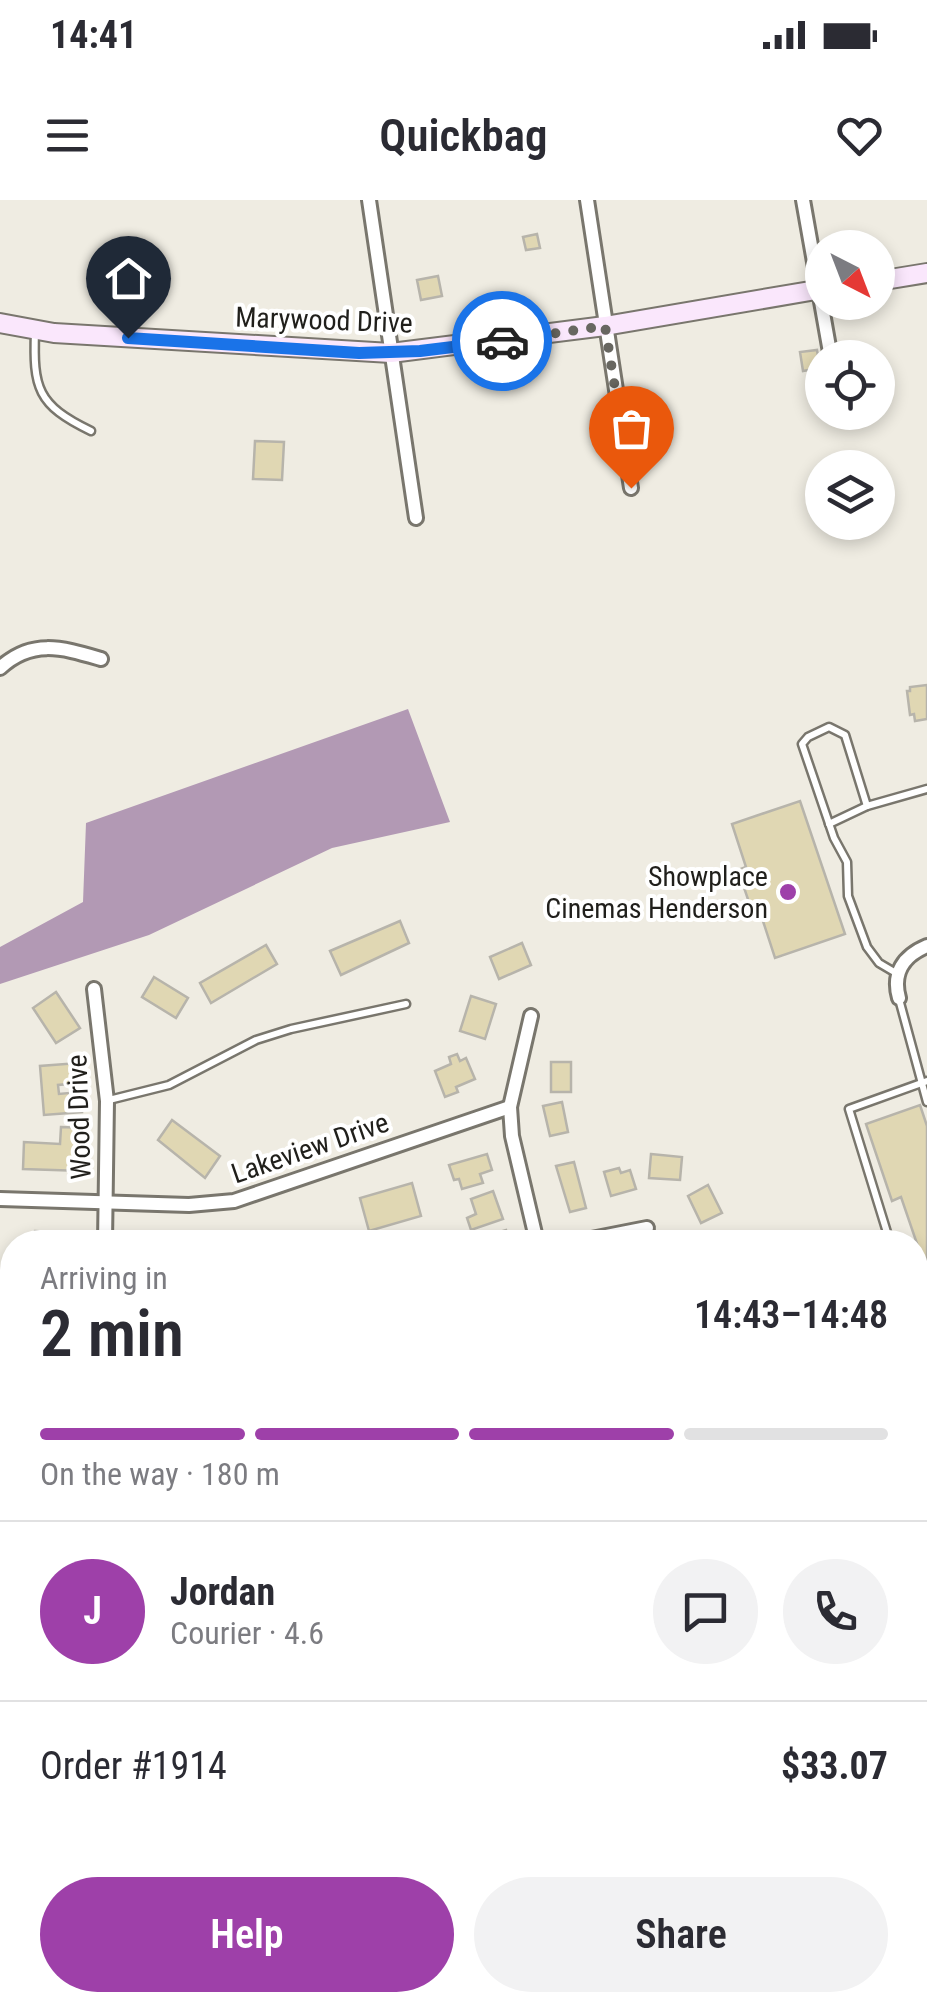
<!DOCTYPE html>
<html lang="en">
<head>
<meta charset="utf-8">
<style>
	:root { --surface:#fff; --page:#f2f2f3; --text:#2b2b33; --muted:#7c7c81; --line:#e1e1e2; --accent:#9e40a9 }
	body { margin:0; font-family:"Roboto Condensed",sans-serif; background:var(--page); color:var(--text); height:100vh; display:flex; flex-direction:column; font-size:38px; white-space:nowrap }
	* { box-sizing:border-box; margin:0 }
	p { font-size:32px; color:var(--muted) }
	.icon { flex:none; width:55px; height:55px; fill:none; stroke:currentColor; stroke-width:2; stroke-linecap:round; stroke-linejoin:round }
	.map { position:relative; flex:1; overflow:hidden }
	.drawer { position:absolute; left:0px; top:1030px; width:928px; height:782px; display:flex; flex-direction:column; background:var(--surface); border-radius:40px 40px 0 0; box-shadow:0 5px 15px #0003 }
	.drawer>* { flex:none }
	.needle { width:65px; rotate:138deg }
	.fabs { position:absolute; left:805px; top:30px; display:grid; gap:20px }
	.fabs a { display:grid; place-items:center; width:90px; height:90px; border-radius:50%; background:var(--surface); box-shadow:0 5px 15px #0003; font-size:50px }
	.pin { position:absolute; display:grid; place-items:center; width:85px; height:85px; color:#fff; margin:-102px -42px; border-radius:50% 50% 50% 0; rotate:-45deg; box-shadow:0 0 10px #0007 }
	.pin .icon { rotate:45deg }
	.courier { position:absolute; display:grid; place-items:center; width:100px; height:100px; margin:-50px; border:8px solid #1a73e8; border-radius:50%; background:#fff; color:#222; box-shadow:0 2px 12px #0007 }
	.overview em { font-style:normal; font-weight:600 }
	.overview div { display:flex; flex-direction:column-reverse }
	.overview { display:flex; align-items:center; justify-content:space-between; height:170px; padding:0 40px }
	h1 { font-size:65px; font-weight:600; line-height:75px }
	.bar { display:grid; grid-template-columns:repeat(4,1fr); gap:15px 10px; align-content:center; height:120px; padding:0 40px }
	.bar i { height:12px; border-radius:8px; background:var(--line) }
	.bar .active { background:var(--accent) }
	.bar p { grid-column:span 4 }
	.line { display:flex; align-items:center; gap:25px; padding:0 40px; border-top:2px solid var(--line) }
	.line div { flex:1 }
	.round { display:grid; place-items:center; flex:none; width:105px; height:105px; border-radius:52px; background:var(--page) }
	.cta { display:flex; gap:20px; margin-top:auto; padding:20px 40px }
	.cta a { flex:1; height:115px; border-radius:60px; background:var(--accent); color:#fff; font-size:40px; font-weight:600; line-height:115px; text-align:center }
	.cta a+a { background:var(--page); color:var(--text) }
	.status { display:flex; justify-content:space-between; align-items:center; height:70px; padding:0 50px; background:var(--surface); direction:ltr }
	.status svg { height:28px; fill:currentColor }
	header { display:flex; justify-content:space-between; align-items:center; height:130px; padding:0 40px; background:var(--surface); font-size:45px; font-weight:600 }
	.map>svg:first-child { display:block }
	.water { fill:#b299b4 }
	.building { fill:#e0d7b3; stroke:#b7b4ab; stroke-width:2.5 }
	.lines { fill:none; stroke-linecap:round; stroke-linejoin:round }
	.lane-casing { stroke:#79766d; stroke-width:11 }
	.street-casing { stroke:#79766d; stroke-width:18 }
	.secondary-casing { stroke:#79766d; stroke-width:22 }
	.lane { stroke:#fff; stroke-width:6 }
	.street { stroke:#fff; stroke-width:12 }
	.secondary { stroke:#fae7fc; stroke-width:18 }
	.done { stroke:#686761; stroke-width:10; stroke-dasharray:0 18 }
	.route { stroke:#1a73e8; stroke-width:12 }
	.poi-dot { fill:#9e40a9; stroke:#fff; stroke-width:4 }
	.labels { text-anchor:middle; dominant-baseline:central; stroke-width:8; stroke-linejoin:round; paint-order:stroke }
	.street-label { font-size:28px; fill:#201f1b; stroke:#fff }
	.poi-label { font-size:28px; fill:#201f1b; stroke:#fff; text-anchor:end }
</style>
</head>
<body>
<div class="status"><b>14:41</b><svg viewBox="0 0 49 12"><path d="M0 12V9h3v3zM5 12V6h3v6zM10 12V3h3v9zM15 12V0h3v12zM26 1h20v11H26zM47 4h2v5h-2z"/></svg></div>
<header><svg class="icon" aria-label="menu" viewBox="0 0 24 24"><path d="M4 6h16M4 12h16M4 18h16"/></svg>Quickbag<svg class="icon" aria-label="heart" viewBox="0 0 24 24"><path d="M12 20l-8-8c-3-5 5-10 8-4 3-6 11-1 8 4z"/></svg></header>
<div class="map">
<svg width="927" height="1811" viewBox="0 0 927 1811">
	<rect width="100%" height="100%" fill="#efece2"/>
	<!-- water -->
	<path class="water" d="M408,509l42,113 -118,26 -183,87 -149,49v-37l83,-45 3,-79z"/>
	<!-- building -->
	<g class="building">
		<path d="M537,34l3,14 -14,2 -3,-13z"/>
		<path d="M438,76l4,20 -21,4 -4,-20z"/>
		<path d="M817,150l3,18 -17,3 -3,-19z"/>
		<path d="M255,241l29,1 -2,38 -29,-1z"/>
		<path d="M927,485v34l-12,2 -1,-7 -4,1 -3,-24h3v-4z"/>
		<path d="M800,601l45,133 -70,24 -14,-43 -7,2 -16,-47 8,-3 -14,-43z"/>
		<path d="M400,721l9,22 -68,32 -11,-24z"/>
		<path d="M522,743l9,22 -32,14 -9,-22z"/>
		<path d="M266,745l11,19 -66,39 -11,-20z"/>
		<path d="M154,777l34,21 -12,20 -34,-21z"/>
		<path d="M56,792l24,36 -24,15 -23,-35z"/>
		<path d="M471,796l25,8 -11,35 -25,-8z"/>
		<path d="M457,854l3,7 6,-3 9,21 -19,8 2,5 -13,5 -10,-26 16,-7 -2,-7z"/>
		<rect x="551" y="862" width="20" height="30"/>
		<path d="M78,863l2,20 -22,2 1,9 21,-2 2,20 -38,3 -4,-49z"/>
		<path d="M562,902l6,30 -18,4 -7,-30z"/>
		<path d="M920,905l7,21v189l-12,-35v-9l10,-4 -24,-70 -9,4 -26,-77z"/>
		<path d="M172,920l48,36 -15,22 -47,-38z"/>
		<path d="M61,927l24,1 -2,43 -60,-2 1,-27 36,2z"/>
		<path d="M487,954l5,16 -12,4 3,9 -21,6 -3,-10 -5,1 -5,-15z"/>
		<path d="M651,954l31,3 -2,23 -31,-2z"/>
		<path d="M574,962l12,46 -16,4 -14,-46z"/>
		<path d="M619,968l2,5 9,-3 6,19 -25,7 -7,-24z"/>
		<path d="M412,983l9,33 -52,15 -9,-33z"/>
		<path d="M708,985l14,28 -21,10 -13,-27z"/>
		<path d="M493,991l10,28 -32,11 -4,-12 9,-4 -5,-15z"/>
		<path d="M506,1030l4,12h-37v-2z"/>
		<path d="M35,1031l50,3 -1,8h-50z"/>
		<path d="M12,1313v50l-12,-3 5,-17 -5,-1z"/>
		<path d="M0,1414l8,2 -2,6 6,2v23l-12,-4z"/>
		<path d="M12,1647v35l-9,-2z"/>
		<path d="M0,1701l12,5v16l-4,11 -8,-3z"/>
		<path d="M77,1800h5l4,11h-27l-1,-5z"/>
		<path d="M218,1800l7,11h-25l-6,-10z"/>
		<path d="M432,1800h22l3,11h-22z"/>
	</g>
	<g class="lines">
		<!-- lane casing -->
		<g class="lane-casing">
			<g id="lane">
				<path d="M35,131c-2,57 2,74 56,100"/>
				<path d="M829,624l38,-18"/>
				<path d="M896,773l-17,-10 -12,-16 -19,-51 -1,-34 -13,-24 -32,-94 6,-7 21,-10 16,8 22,71 60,-17"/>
				<path d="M899,799l28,103"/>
				<path d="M109,900l60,-15 87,-45 35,-11 115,-25"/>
				<path d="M890,1042l-41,-133 78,-28"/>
				<path d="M915,1125l12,28"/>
			</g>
		</g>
		<!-- street casing -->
		<g class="street-casing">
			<g id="street">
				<path d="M369,0l47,318"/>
				<path d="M587,0l44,288"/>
				<path d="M803,0l28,158"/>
				<path d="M0,468c32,-30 63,-20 101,-9"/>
				<path d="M94,789l13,112 -2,141"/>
				<path d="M899,798c-7,-25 4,-42 28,-52"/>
				<path d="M531,816l-21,91 2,29 25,106"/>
				<path d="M0,999l189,6 45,-4 276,-94"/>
				<path d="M576,1042l71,-14"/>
				<path d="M0,1481l12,3"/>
				<path d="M0,1542l12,-33"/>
				<path d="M915,1697l12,-5"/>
				<path d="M128,1800l8,11"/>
				<path d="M383,1800l5,11"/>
				<path d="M768,1800l16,11"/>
			</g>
		</g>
		<!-- secondary casing -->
		<g class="secondary-casing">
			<g id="secondary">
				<path d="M878,81l49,-8"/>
				<path d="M0,123l54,10 337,20 214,-27 217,-37"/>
			</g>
		</g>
		<!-- lane -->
		<use href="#lane" class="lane"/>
		<!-- street -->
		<use href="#street" class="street"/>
		<!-- secondary -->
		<use href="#secondary" class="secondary"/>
	</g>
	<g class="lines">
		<!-- done -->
		<path class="done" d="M502,141l103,-15 26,162"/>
		<!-- route -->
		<path class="route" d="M128,138l231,15 61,-2 82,-10"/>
	</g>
	<!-- markers -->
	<circle class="poi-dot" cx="788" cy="692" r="10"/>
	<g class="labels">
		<!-- street labels -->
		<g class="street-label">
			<text transform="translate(324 120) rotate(2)">Marywood Drive</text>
			<text transform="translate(79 917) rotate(-92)">Wood Drive</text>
			<text transform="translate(310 948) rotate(-19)">Lakeview Drive</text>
		</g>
		<!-- poi labels -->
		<g class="poi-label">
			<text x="768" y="676">Showplace<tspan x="768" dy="32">Cinemas Henderson</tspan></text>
		</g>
	</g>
</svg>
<div class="fabs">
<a><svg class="needle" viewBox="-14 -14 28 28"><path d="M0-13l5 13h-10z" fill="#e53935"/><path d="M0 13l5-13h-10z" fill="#7c7c81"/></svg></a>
<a><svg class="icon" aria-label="locate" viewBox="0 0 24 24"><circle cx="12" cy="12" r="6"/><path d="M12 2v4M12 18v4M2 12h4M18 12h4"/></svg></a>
<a><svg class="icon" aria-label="layers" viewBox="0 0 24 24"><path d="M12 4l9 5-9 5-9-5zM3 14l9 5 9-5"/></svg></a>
</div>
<div class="pin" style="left:631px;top:288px;background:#ea580c"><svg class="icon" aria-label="bag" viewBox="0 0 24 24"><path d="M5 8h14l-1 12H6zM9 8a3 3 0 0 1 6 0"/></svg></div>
<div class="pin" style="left:128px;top:138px;background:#1f2937"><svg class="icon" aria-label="home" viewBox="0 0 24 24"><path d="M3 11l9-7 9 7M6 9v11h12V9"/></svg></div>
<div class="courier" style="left:502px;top:141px"><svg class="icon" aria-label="car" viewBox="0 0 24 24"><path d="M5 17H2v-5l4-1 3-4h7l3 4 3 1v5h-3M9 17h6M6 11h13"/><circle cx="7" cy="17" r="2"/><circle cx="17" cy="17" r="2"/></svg></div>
<section class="drawer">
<div class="overview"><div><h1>2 min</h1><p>Arriving in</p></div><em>14:43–14:48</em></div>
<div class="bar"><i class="active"></i><i class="active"></i><i class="active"></i><i></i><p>On the way · 180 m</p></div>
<div class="line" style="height:180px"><b class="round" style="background:var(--accent);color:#fff">J</b><div><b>Jordan</b><p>Courier · 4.6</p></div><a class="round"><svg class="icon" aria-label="chat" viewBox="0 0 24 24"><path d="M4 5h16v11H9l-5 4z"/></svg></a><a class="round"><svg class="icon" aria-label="phone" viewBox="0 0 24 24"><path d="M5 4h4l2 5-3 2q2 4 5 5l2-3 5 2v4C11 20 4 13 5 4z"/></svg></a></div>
<div class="line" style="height:130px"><div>Order #1914</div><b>$33.07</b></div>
<div class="cta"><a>Help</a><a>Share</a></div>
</section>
</div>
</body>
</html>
